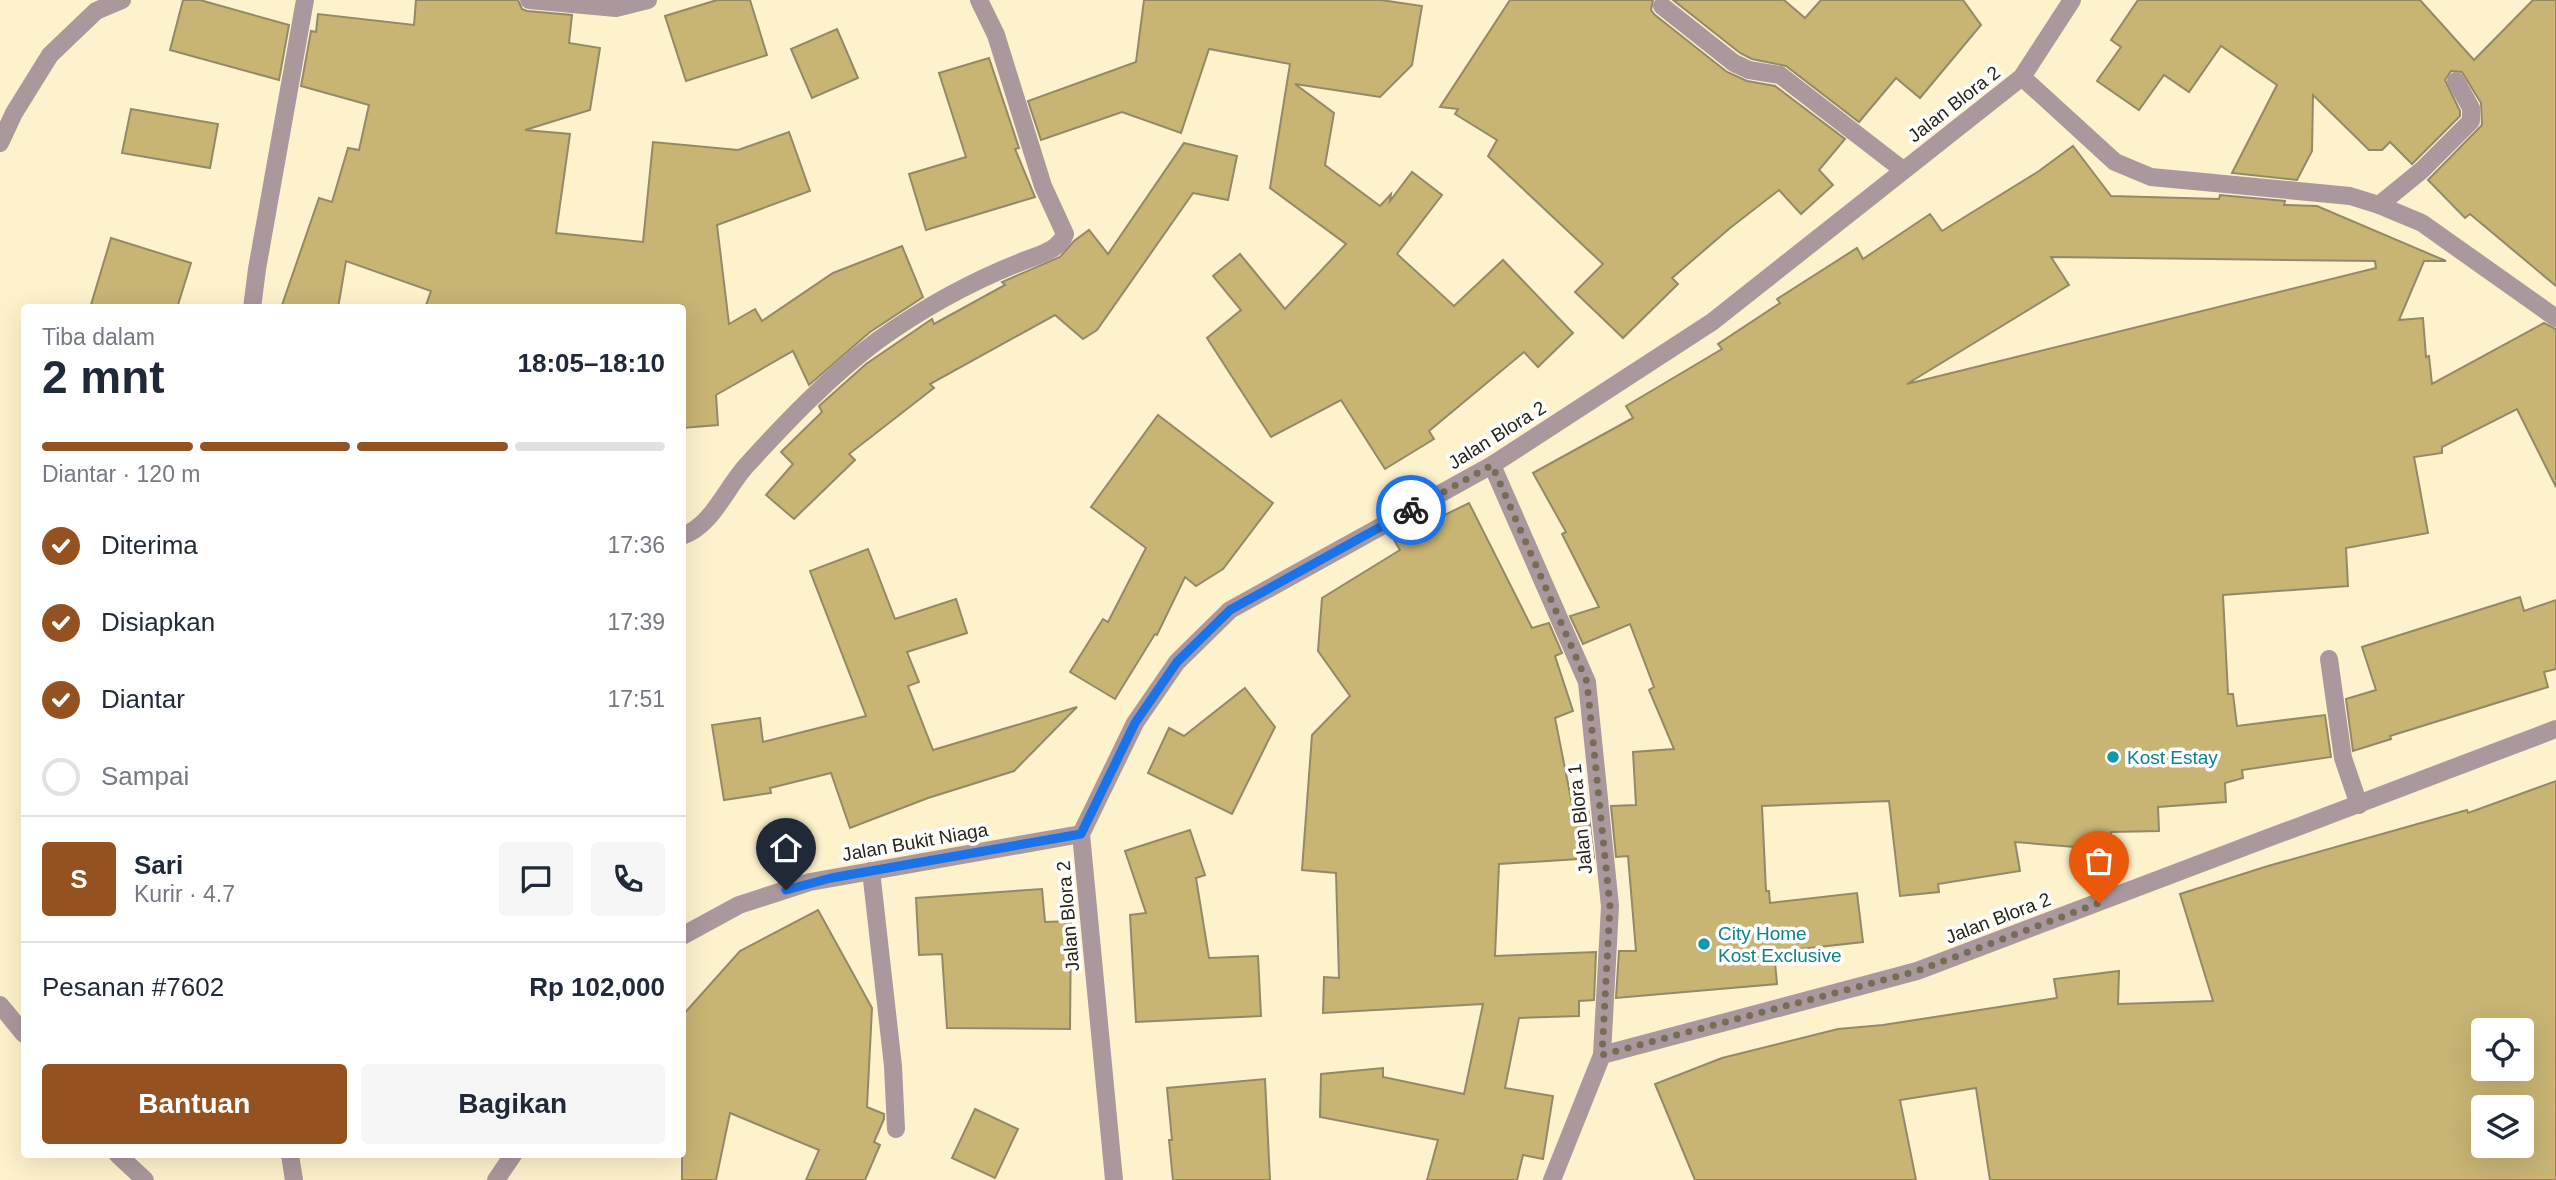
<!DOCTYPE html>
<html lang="id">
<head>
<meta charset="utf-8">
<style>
	:root { --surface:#fff; --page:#f6f6f7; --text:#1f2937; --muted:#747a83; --line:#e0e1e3; --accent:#955221 }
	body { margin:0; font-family:Helvetica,sans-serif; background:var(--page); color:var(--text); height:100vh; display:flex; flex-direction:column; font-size:26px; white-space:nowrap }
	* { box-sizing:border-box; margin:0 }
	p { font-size:23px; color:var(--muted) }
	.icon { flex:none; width:38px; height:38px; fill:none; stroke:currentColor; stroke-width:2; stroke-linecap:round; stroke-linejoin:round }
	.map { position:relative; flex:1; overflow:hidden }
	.details { position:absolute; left:21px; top:304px; width:665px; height:854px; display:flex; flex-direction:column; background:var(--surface); border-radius:7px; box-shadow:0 7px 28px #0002 }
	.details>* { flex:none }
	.controls { position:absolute; left:2471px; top:1018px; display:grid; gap:14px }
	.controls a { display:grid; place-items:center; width:63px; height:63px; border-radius:7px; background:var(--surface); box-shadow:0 7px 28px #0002; font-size:35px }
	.pin { position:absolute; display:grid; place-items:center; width:60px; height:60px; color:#fff; margin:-72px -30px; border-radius:50% 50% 50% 0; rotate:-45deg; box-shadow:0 0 7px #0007 }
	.pin .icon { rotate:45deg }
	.courier { position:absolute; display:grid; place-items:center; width:70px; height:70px; margin:-35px; border:5px solid #1a73e8; border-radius:50%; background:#fff; color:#222; box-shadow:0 2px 9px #0007 }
	.summary em { font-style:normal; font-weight:700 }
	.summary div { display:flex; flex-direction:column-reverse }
	.summary { display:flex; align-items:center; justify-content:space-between; height:119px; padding:0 21px }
	h1 { font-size:46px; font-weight:700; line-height:52px }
	.bar { display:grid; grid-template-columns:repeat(4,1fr); gap:10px 7px; align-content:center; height:84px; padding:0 21px }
	.bar i { height:9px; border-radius:5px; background:var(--line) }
	.bar .current { background:var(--accent) }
	.bar p { grid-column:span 4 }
	.line { display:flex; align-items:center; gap:18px; padding:0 21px; border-top:2px solid var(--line) }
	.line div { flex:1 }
	.round { display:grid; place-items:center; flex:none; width:74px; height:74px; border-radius:7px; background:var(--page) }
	ol { padding:0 21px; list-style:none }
	li { display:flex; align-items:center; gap:21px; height:77px }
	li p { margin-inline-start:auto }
	li .icon { padding:7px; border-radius:50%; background:var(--accent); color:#fff; stroke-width:4 }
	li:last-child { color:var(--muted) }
	li i { width:38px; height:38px; border:4px solid var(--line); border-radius:50% }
	.cta { display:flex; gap:14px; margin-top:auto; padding:14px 21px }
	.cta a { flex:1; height:80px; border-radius:7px; background:var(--accent); color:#fff; font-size:28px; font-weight:700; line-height:80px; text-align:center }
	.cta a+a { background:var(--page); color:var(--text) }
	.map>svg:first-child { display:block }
	.building { fill:#c8b574; stroke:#938967; stroke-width:2; fill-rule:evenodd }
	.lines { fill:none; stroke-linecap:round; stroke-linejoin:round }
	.minor { stroke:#ab989c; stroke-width:18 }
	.done { stroke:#746d57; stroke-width:7; stroke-dasharray:0 12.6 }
	.route { stroke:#1a73e8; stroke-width:9 }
	.culture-dot { fill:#0f9aa8; stroke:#fff; stroke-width:2.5 }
	.labels { text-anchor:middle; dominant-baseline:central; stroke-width:7; stroke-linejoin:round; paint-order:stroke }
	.street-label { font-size:19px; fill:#292517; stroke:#fff }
	.culture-label { font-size:19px; fill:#0d838f; stroke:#fff; text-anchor:start }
</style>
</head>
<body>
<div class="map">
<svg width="2556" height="1180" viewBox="0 0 2556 1180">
	<rect width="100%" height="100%" fill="#fef2cd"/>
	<!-- building -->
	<g class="building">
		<path d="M183,0h17l89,25 -10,55 -109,-30z"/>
		<path d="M416,0h102l4,9 5,2 45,4 -3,28 31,5 -10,62 -65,20 45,4 -14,99 87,9 10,-100 85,8 51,-18 21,59 -93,34 12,99 26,-15 7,12 71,-48 69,-27 21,51 -53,35 -61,53 -16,-34 -77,44 2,30 -36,3v-123l-22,3h-235l6,-17 -85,-30 -8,47h-57l38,-110 13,4 16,-54 11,2 10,-45 -68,-19 10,-55 5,1 2,-18 96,11z"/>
		<path d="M717,0h33l17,55 -81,26 -21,-65z"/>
		<path d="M1144,0h237l41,6 -10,59 -32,32 -85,-13 39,29 -9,52 55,41 11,-12 -1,7 22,-29 30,23 -45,59 57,52 49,-46 70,73 -35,34 -14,-15 -95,79 5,8 -49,30 -44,-69 -70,37 -64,-99 34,-28 -28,-34 27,-22 45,55 61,-65 -76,-56 20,-124 -81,-15 -28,84 -59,-21 -81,28 -13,-39 108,-39z"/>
		<path d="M1510,0h143l-2,10 4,5 72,57 20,9 28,5 70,53 -26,31 14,15 -32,29 -22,-24 -49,38 -58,50 6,6 -55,54 -48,-46 28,-28 -115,-108 9,-16 -42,-26 3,-5 -18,-2z"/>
		<path d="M1673,0h111l21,18 16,-18h142l18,25 -61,73 -24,-20 -37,44 -73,-56 -34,-7 -12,-6z"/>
		<path d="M2138,0h282l54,60 59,-60h23v286l-86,-72 -5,4 -37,-38 54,-55 -1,-22 -19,-31 -11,-1 -6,9 15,31v5l-48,48 -22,-22 -8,8h-13l-56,-55 -1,56 -15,29 -65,-7 45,-88 -56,-39 -32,46 -25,-17 -25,35 -42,-29 24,-34 -10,-7z"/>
		<path d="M837,29l21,49 -46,20 -21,-49z"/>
		<path d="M989,58l30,90 -4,1 20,48 -109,33 -17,-56 57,-17 -27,-84z"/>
		<path d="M131,109l87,15 -8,44 -88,-15z"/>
		<path d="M1184,143l53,13 -9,44 -35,-7 -96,137 -14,9 -28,-24 -125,69 4,4 -85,66 6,6 -61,59 -28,-24 27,-31 -12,-12 41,-40 -3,-6 47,-42 66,-45 2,5 71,-39 -3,-3 58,-25 14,-16 15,-11 19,24z"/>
		<path d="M2073,146l38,50 108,3 1,-4 65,6 -1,4 33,1 129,55h-22l-25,59 24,-2 3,39 3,-1 3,28 112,-61 12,6v158l-39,-78 -75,38v6l-28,4 14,76 -82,15 2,38 -125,9 5,99h5l4,32 88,-11 6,42 -89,13 1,8 -18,5 1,19 -68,5 1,24 -48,1v18l-96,-8 5,29 -82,13 1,8 -39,4 -11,-95 -127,5 4,85h3l1,12 87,-10 6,49 -89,10 3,32 -161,14 3,-47h17l-8,-95 -12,1 -5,-51 25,-1 -3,-53 41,-3 -25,-59 5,-3 -24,-63 -47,20 -13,-28 29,-9 -37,-73 4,-2 -33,-59 100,-55 -7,-12 96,-57 -4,-5 62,-41 -3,-4 80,-51 6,11 67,-45 12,17 97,-60zM2051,257l324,4 1,7 -469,116 162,-99z"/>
		<path d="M111,238l80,25 -14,45h-87z"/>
		<path d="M1158,415l115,88 -50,66 -27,17 -11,-9 -28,58 -2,-1 -40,65 -45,-27 33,-53 5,3 38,-74 -55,-41z"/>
		<path d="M1469,503l63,125 17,-5 13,30 -7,3 18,55 -18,7 18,91 15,-1 6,50 -95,6 -4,92 101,-4 -2,48 -15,1v15l-60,2 -14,70 48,8 -10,63 -20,-4 -6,25h-90l11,-40 -118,-23 1,-43 62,-6v9l81,17 19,-90 -160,9 1,-36 15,1 -3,-105 -34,-3 10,-135 38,-39 -32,-45 4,-53 78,-48 -6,-10z"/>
		<path d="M868,549l27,70 61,-20 11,34 -60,19 12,30 -11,4 25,64 144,-43 -63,64 -86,27 -78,30 -19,-55 -61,15 1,5 -47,7 -12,-75 48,-7 3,24 103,-26 -56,-145z"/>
		<path d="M2520,597l4,14 32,-11v69l-12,3 4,15 -158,49 1,3 -38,12 -7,-52 30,-9 -14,-43z"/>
		<path d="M1245,688l30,39 -43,87 -84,-41 21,-45 15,8z"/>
		<path d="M2556,781v399h-566l-14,-92 -76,12 16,80h-221l-40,-96 67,-26 116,-29 45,-4 174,-27 -3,-19 65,-8 -1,33 95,-3 -33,-107 88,-28 199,-56 1,3zM2483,1031h39v38h-39zM2483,1108h39v38h-39z"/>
		<path d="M1190,830l15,45 -9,3 13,80 49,-2 3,60 -125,6 -6,-107 16,-2 -21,-62z"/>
		<path d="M1042,889l3,33 26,-1 -1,108 -123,-1 -5,-74 -23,1 -3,-57z"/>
		<path d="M818,910l54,98 -5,99 17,7v5l-10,23 6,3 -15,35h-59l13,-30 -89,-37 -14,67h-34v-164l58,-65z"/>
		<path d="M1265,1079l5,101h-97l-4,-40h3l-5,-52z"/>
		<path d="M975,1109l43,20 -23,49 -43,-20z"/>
	</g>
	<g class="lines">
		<!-- minor -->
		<g class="minor">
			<path d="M529,0l87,8 32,-8"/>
			<path d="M1662,6l72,57 15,7 31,5 123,95"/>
			<path d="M2022,77l93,85 36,15 199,19 29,9 43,18 134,95"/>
			<path d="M0,143l14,-30 36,-58 46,-44 26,-11"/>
			<path d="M2379,205l43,-35 49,-49v-13l-15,-27"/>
			<path d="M252,308l5,-39 48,-269"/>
			<path d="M1492,465l95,217 23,224 -8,149 -50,125"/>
			<path d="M682,536c30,-10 44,-48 64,-70 40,-44 83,-89 131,-125 46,-33 97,-61 149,-81 15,-6 33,-10 39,-26l-22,-48 -47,-151 -17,-35"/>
			<path d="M2329,659l14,99 16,47"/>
			<path d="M871,871l22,195 3,63"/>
			<path d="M682,936l57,-31 71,-23 271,-48"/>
			<path d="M0,1005l24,29"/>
			<path d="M1602,1055l315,-84 639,-242"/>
			<path d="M118,1155l27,25"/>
			<path d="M290,1155l4,25"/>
			<path d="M496,1180l17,-25"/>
			<path d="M1114,1180l-33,-346 54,-111 42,-61 53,-52 262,-145 220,-143 310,-245 50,-77"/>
		</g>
	</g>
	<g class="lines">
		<!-- done -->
		<path class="done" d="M1411,510l81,-45 95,217 23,224 -8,149 315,-84 182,-68"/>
		<!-- route -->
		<path class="route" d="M786,890l45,-12 250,-44 54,-111 42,-61 53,-52 181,-100"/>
	</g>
	<!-- markers -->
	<g class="culture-dot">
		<circle cx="2113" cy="757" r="7"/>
		<circle cx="1704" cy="944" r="7"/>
	</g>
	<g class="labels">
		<!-- street labels -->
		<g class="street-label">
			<text transform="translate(1954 104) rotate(-38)">Jalan Blora 2</text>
			<text transform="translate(1497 435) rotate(-32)">Jalan Blora 2</text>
			<text transform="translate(1580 819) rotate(-96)">Jalan Blora 1</text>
			<text transform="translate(915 842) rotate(-10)">Jalan Bukit Niaga</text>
			<text transform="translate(1068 916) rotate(-95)">Jalan Blora 2</text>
			<text transform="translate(1998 918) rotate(-21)">Jalan Blora 2</text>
		</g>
		<!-- culture labels -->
		<g class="culture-label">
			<text x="2127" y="757">Kost Estay</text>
			<text x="1718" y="933">City Home<tspan x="1718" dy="22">Kost Exclusive</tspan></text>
		</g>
	</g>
</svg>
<div class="controls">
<a><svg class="icon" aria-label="locate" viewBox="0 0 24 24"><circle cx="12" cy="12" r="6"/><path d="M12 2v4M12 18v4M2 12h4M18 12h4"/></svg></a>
<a><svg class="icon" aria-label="layers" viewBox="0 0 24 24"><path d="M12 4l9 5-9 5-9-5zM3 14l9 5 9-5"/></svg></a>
</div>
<div class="pin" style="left:2099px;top:903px;background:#ea580c"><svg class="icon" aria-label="bag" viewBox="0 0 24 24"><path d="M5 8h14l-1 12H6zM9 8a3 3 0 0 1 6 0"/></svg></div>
<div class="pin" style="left:786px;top:890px;background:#1f2937"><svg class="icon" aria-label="home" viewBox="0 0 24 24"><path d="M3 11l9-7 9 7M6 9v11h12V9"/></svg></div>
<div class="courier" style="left:1411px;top:510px"><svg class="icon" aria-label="bike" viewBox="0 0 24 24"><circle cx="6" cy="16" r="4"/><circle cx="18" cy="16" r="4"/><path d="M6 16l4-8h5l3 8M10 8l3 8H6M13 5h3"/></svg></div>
<section class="details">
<div class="summary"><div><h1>2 mnt</h1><p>Tiba dalam</p></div><em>18:05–18:10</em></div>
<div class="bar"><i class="current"></i><i class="current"></i><i class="current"></i><i></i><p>Diantar · 120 m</p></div>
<ol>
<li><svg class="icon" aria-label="check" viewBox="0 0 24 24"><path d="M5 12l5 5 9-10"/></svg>Diterima<p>17:36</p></li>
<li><svg class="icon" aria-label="check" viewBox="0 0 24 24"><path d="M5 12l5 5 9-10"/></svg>Disiapkan<p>17:39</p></li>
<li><svg class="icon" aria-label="check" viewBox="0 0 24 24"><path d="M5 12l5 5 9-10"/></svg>Diantar<p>17:51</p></li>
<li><i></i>Sampai</li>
</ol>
<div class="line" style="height:126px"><b class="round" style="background:var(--accent);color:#fff">S</b><div><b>Sari</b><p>Kurir · 4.7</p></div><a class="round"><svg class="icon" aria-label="chat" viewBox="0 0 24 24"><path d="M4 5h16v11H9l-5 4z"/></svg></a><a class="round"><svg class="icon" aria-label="phone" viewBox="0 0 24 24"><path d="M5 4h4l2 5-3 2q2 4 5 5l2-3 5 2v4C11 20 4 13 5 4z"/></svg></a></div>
<div class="line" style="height:91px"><div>Pesanan #7602</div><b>Rp 102,000</b></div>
<div class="cta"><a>Bantuan</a><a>Bagikan</a></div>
</section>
</div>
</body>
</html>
